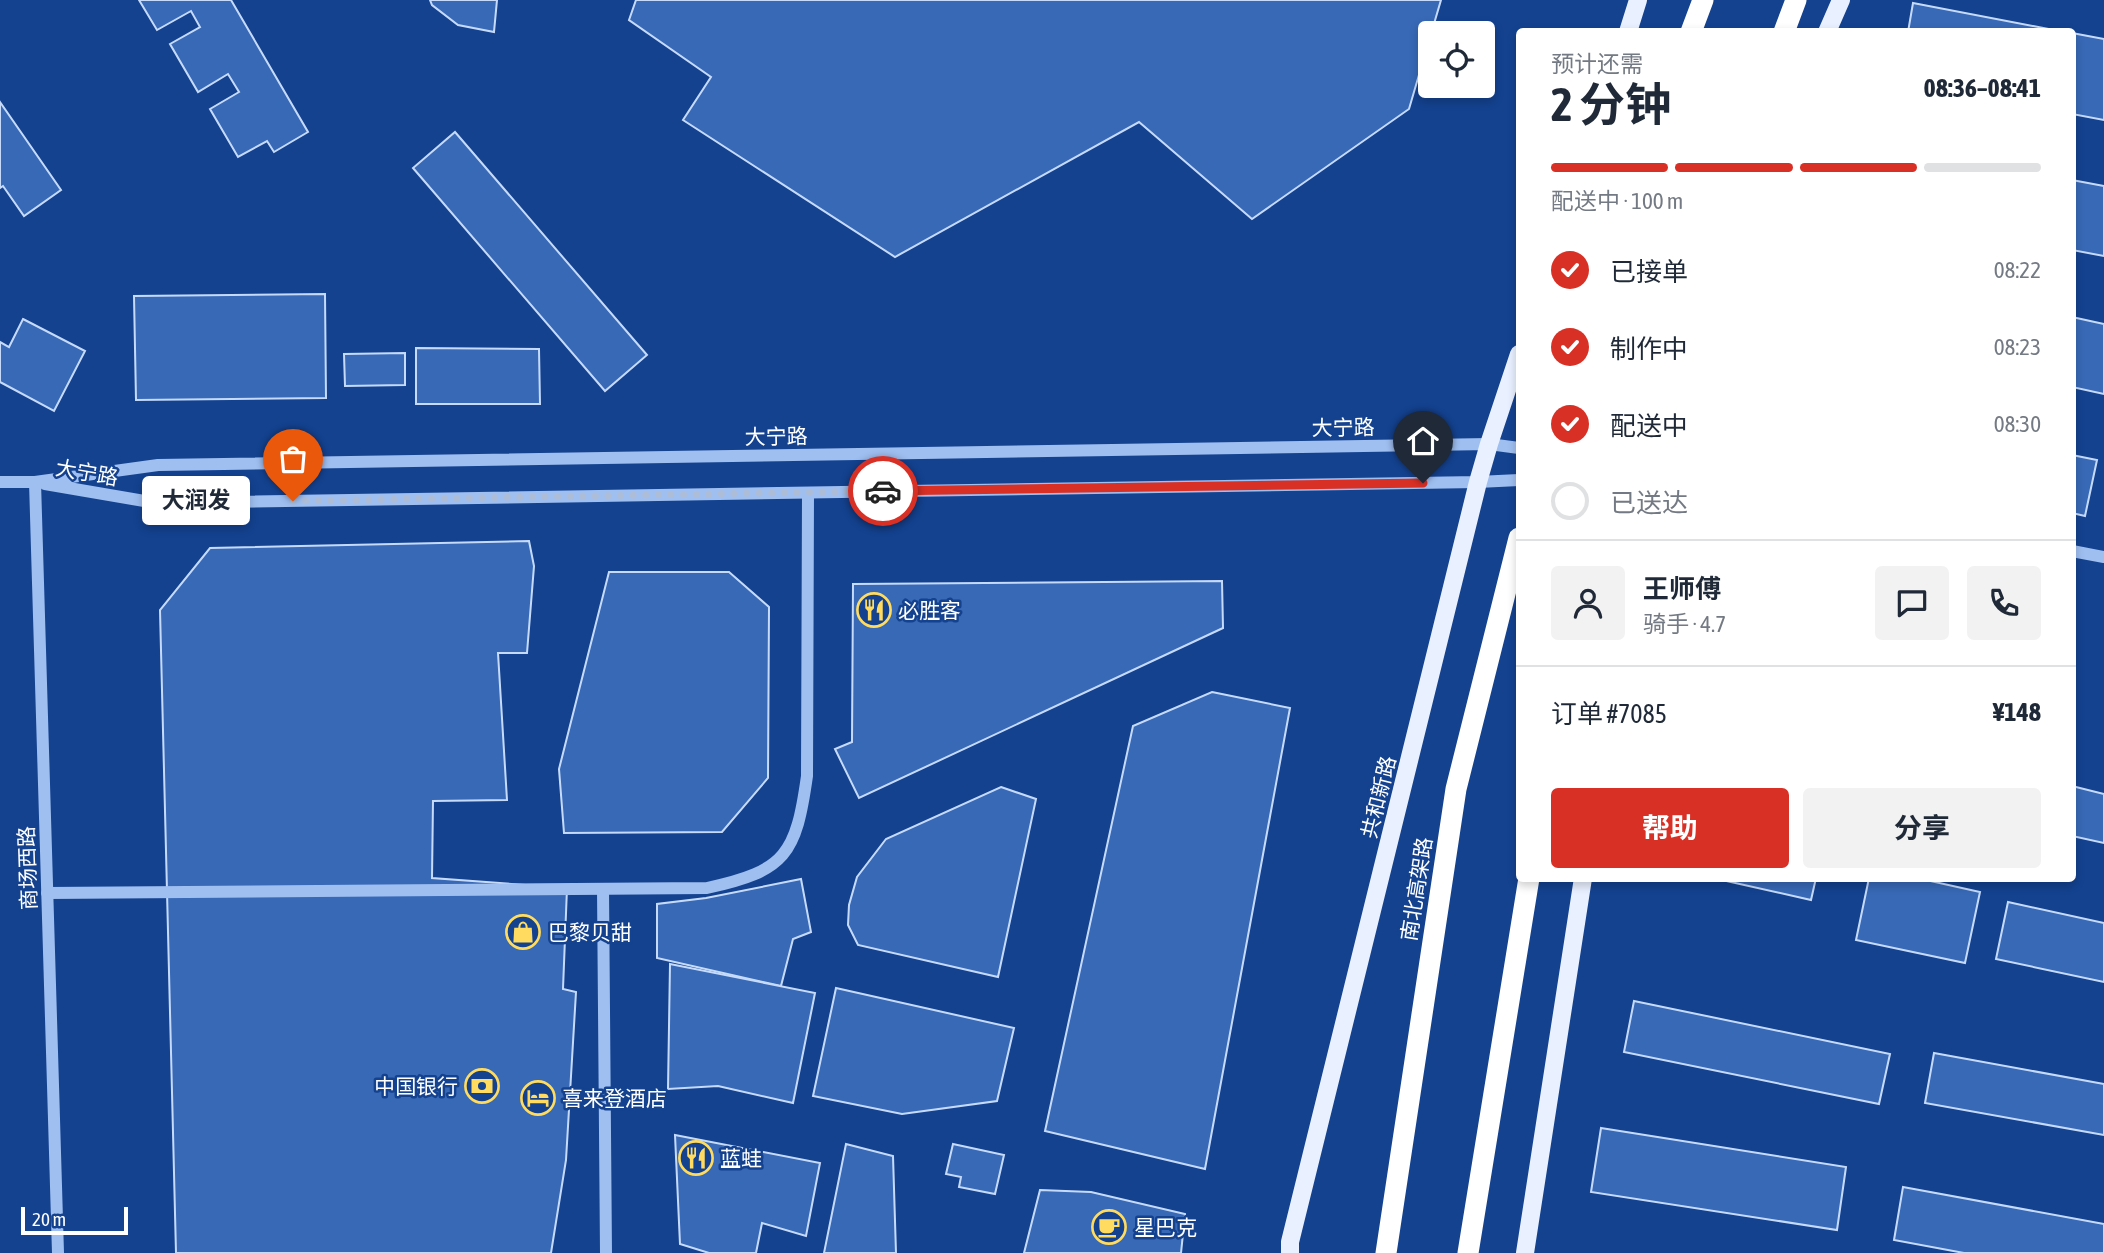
<!DOCTYPE html>
<html lang="zh">
<head>
<meta charset="utf-8">
<style>
	:root { --surface:#fff; --page:#f2f2f3; --text:#1f2937; --muted:#747a83; --line:#e0e1e3; --accent:#d93025 }
	body { margin:0; font-family:"Asap Condensed","Noto Sans SC",sans-serif; background:var(--page); color:var(--text); height:100vh; display:flex; flex-direction:column; font-size:26px; white-space:nowrap }
	* { box-sizing:border-box; margin:0 }
	p { font-size:23px; color:var(--muted) }
	.icon { flex:none; width:38px; height:38px; fill:none; stroke:currentColor; stroke-width:2; stroke-linecap:round; stroke-linejoin:round }
	.map { position:relative; flex:1; overflow:hidden }
	.side { position:absolute; left:1516px; top:28px; width:560px; height:854px; display:flex; flex-direction:column; background:var(--surface); border-radius:7px; box-shadow:0 4px 10px #0003 }
	.side>* { flex:none }
	.controls { position:absolute; left:1418px; top:21px; display:grid; gap:14px }
	.controls a { display:grid; place-items:center; width:77px; height:77px; border-radius:7px; background:var(--surface); box-shadow:0 4px 10px #0003; font-size:35px }
	.scale { position:absolute; left:21px; bottom:18px; width:107px; box-sizing:border-box; padding-left:7px; border:4px solid #fff; border-top:0; font-size:19px; line-height:24px; white-space:nowrap; color:#fff; -webkit-text-stroke:5px #14428f; paint-order:stroke }
	.pin { position:absolute; display:grid; place-items:center; width:60px; height:60px; color:#fff; margin:-72px -30px; border-radius:50% 50% 50% 0; rotate:-45deg; box-shadow:0 0 7px #0007 }
	.pin .icon { rotate:45deg }
	.courier { position:absolute; display:grid; place-items:center; width:70px; height:70px; margin:-35px; border:5px solid #d93025; border-radius:50%; background:#fff; color:#222; box-shadow:0 2px 9px #0007 }
	.bubble { position:absolute; height:49px; border-radius:7px; background:var(--surface); box-shadow:0 4px 10px #0003; font-size:23px; font-weight:700; line-height:49px; text-align:center }
	.summary em { font-style:normal; font-weight:700 }
	.summary div { display:flex; flex-direction:column-reverse }
	.summary { display:flex; align-items:center; justify-content:space-between; height:119px; padding:0 35px }
	h1 { font-size:46px; font-weight:700; line-height:52px }
	.bar { display:grid; grid-template-columns:repeat(4,1fr); gap:10px 7px; align-content:center; height:84px; padding:0 35px }
	.bar i { height:9px; border-radius:5px; background:var(--line) }
	.bar .selected { background:var(--accent) }
	.bar p { grid-column:span 4 }
	.line { display:flex; align-items:center; gap:18px; padding:0 35px; border-top:2px solid var(--line) }
	.line div { flex:1 }
	.round { display:grid; place-items:center; flex:none; width:74px; height:74px; border-radius:7px; background:var(--page) }
	ol { padding:0 35px; list-style:none }
	li { display:flex; align-items:center; gap:21px; height:77px }
	li p { margin-inline-start:auto }
	li .icon { padding:7px; border-radius:50%; background:var(--accent); color:#fff; stroke-width:4 }
	li:last-child { color:var(--muted) }
	li i { width:38px; height:38px; border:4px solid var(--line); border-radius:50% }
	.cta { display:flex; gap:14px; margin-top:auto; padding:14px 35px }
	.cta a { flex:1; height:80px; border-radius:7px; background:var(--accent); color:#fff; font-size:28px; font-weight:700; line-height:80px; text-align:center }
	.cta a+a { background:var(--page); color:var(--text) }
	.map>svg:first-child { display:block }
	.building { fill:#3869b6; stroke:#c6dbfc; stroke-width:2 }
	.lines { fill:none; stroke-linecap:round; stroke-linejoin:round }
	.minor { stroke:#9fbff1; stroke-width:12 }
	.major { stroke:#e9f0ff; stroke-width:18 }
	.highway { stroke:#fff; stroke-width:21 }
	.done { stroke:#adbdd8; stroke-width:7; stroke-dasharray:0 12.6 }
	.route { stroke:#d93025; stroke-width:9 }
	.labels { text-anchor:middle; dominant-baseline:central; stroke-width:5; stroke-linejoin:round; paint-order:stroke }
	.street-label { font-size:21px; fill:#fff; stroke:#14428f }
	.poi-label { font-size:21px; fill:#fff; stroke:#14428f; text-anchor:start }
</style>
</head>
<body>
<div class="map">
<svg width="2104" height="1253" viewBox="0 0 2104 1253">
	<rect width="100%" height="100%" fill="#14428f"/>
	<!-- building -->
	<g class="building">
		<path d="M139,0h92l77,132 -34,20 -7,-11 -29,16 -28,-48 29,-17 -11,-18 -30,18 -28,-48 30,-17 -9,-16 -34,19z"/>
		<path d="M430,0h67l-3,32 -36,-7 -26,-20z"/>
		<path d="M636,0h805l-32,109 -157,110 -113,-97 -244,135 -212,-137 28,-43 -82,-57z"/>
		<path d="M1913,3l151,29h-156z"/>
		<path d="M2072,33l32,6v81l-32,-6z"/>
		<path d="M0,102l61,88 -37,26 -21,-30 -3,2z"/>
		<path d="M455,132l192,223 -42,36 -192,-223z"/>
		<path d="M2072,180l32,6v70l-32,-6z"/>
		<path d="M325,294l1,104 -190,2 -2,-104z"/>
		<path d="M2072,317l32,7v70l-32,-7z"/>
		<path d="M23,319l62,32 -31,60 -54,-29v-40l9,5z"/>
		<path d="M416,348l123,1 1,55h-124z"/>
		<path d="M405,353v32l-60,1 -1,-32z"/>
		<path d="M2072,455l25,5 -12,56 -13,-3z"/>
		<path d="M529,541l5,25 -7,87h-29l9,147 -74,1 -1,77 135,10 -4,101 13,3 -10,168 -15,93h-375l-16,-643 50,-62z"/>
		<path d="M609,572h120l40,35 -1,171 -46,54 -158,1 -5,-64z"/>
		<path d="M1222,581l1,47 -364,170 -24,-49 17,-7 1,-158z"/>
		<path d="M1212,692l78,16 -85,461 -160,-38 88,-405z"/>
		<path d="M2072,786l32,8v49l-32,-7z"/>
		<path d="M1001,787l35,12 -38,178 -140,-32 -10,-20 1,-20 8,-28 29,-38z"/>
		<path d="M1713,878h103l-5,22z"/>
		<path d="M1869,878h48l63,14 -15,71 -109,-23z"/>
		<path d="M801,879l10,53 -18,7 -12,47 -124,-28v-54l49,-6z"/>
		<path d="M2008,902l96,21v59l-108,-23z"/>
		<path d="M670,964l145,29 -22,110 -75,-17 -50,3z"/>
		<path d="M836,988l178,40 -17,73 -95,13 -89,-18z"/>
		<path d="M1634,1001l256,53 -11,50 -255,-52z"/>
		<path d="M1934,1053l170,31v51l-179,-32z"/>
		<path d="M1601,1128l245,39 -9,63 -246,-38z"/>
		<path d="M675,1135l145,28 -14,73 -44,-13 -6,30h-47l-29,-9z"/>
		<path d="M846,1144l47,12 3,97h-72z"/>
		<path d="M953,1144l51,11 -9,39 -36,-7 2,-10 -15,-3z"/>
		<path d="M1903,1187l201,37v29h-140l-70,-13z"/>
		<path d="M1040,1190l51,2 94,22 -4,39h-157z"/>
	</g>
	<g class="lines">
		<!-- minor -->
		<g class="minor">
			<path d="M0,482h35l123,-17 1331,-21 30,4"/>
			<path d="M35,482l23,771"/>
			<path d="M45,484l111,19 1322,-21 41,-2"/>
			<path d="M2072,551l32,6"/>
			<path d="M603,889l3,364"/>
			<path d="M47,893l660,-5c79,-17 89,-34 100,-112l1,-283"/>
		</g>
		<!-- major -->
		<g class="major">
			<path d="M1628,32l10,-32"/>
			<path d="M1827,32l14,-32"/>
			<path d="M1290,1253v-11l188,-760 11,-38 30,-90"/>
			<path d="M1525,1253l58,-375"/>
		</g>
		<!-- highway -->
		<g class="highway">
			<path d="M1691,32l12,-32"/>
			<path d="M1784,32l12,-32"/>
			<path d="M1386,1253l70,-464 63,-251"/>
			<path d="M1468,1253l61,-375"/>
		</g>
	</g>
	<g class="lines">
		<!-- done -->
		<path class="done" d="M293,501l590,-10"/>
		<!-- route -->
		<path class="route" d="M883,491l540,-8"/>
	</g>
	<!-- icons -->
	<defs>
		<g id="restaurant-ring" transform="scale(1.75)"><circle r="9.5" fill="#14428f" stroke="#ffdb5f" stroke-width="1.5"/><path d="M-5-6h1v4h1v-4h1v4h1v-4h1v5L-1.5 .5V6h-2V.5L-5-1ZM5-6V6H3V1.5H1.5Q1.5-4 5-6Z" fill="#ffdb5f"/></g>
		<g id="shop-ring" transform="scale(1.75)"><circle r="9.5" fill="#14428f" stroke="#ffdb5f" stroke-width="1.5"/><path d="M-5-2.5h2.3a2.7 3.5 0 0 1 5.4 0H5L5.5 6h-11ZM-1.5-2.5h3a1.5 2.3 0 0 0-3 0Z" fill="#ffdb5f"/></g>
		<g id="bank-ring" transform="scale(1.75)"><circle r="9.5" fill="#14428f" stroke="#ffdb5f" stroke-width="1.5"/><path d="M-6-4H6V4H-6ZM0-2.3a2.3 2.3 0 1 0 0 4.6a2.3 2.3 0 1 0 0-4.6Z" fill="#ffdb5f"/></g>
		<g id="hotel-ring" transform="scale(1.75)"><circle r="9.5" fill="#14428f" stroke="#ffdb5f" stroke-width="1.5"/><path d="M-6-4.5h1.5V1H6V5H4.5V3h-9V5H-6ZM-4 0a1.8 1.8 0 1 1 3.6 0ZM.5 0V-2.5h3Q6-2.5 6 0Z" fill="#ffdb5f"/></g>
		<g id="cafe-ring" transform="scale(1.75)"><circle r="9.5" fill="#14428f" stroke="#ffdb5f" stroke-width="1.5"/><path d="M-5.5-4.5H6V0H3Q3 3.5 0 3.5H-2.5Q-5.5 3.5-5.5 0ZM3-3.2v2h1.7v-2ZM-6 4.5H4V6H-6Z" fill="#ffdb5f"/></g>
	</defs>
	<g fill-rule="evenodd">
		<use href="#restaurant-ring" x="874" y="610"/>
		<use href="#shop-ring" x="523" y="932"/>
		<use href="#bank-ring" x="482" y="1086"/>
		<use href="#hotel-ring" x="538" y="1098"/>
		<use href="#restaurant-ring" x="696" y="1158"/>
		<use href="#cafe-ring" x="1109" y="1227"/>
	</g>
	<g class="labels">
		<!-- street labels -->
		<g class="street-label">
			<text transform="translate(1343 427) rotate(-1)">大宁路</text>
			<text transform="translate(776 436) rotate(-1)">大宁路</text>
			<text transform="translate(87 472) rotate(10)">大宁路</text>
			<text transform="translate(1378 797) rotate(-76)">共和新路</text>
			<text transform="translate(27 868) rotate(-92)">商场西路</text>
			<text transform="translate(1416 889) rotate(-81)">南北高架路</text>
		</g>
		<!-- poi labels -->
		<g class="poi-label">
			<text x="898" y="610">必胜客</text>
			<text x="548" y="932">巴黎贝甜</text>
			<text x="458" y="1086" text-anchor="end">中国银行</text>
			<text x="562" y="1098">喜来登酒店</text>
			<text x="720" y="1158">蓝蛙</text>
			<text x="1134" y="1227">星巴克</text>
		</g>
	</g>
</svg>
<div class="controls">
<a><svg class="icon" aria-label="locate" viewBox="0 0 24 24"><circle cx="12" cy="12" r="6"/><path d="M12 2v4M12 18v4M2 12h4M18 12h4"/></svg></a>
</div>
<div class="scale">20 m</div>
<div class="pin" style="left:293px;top:501px;background:#ea580c"><svg class="icon" aria-label="bag" viewBox="0 0 24 24"><path d="M5 8h14l-1 12H6zM9 8a3 3 0 0 1 6 0"/></svg></div>
<div class="pin" style="left:1423px;top:483px;background:#1f2937"><svg class="icon" aria-label="home" viewBox="0 0 24 24"><path d="M3 11l9-7 9 7M6 9v11h12V9"/></svg></div>
<div class="courier" style="left:883px;top:491px"><svg class="icon" aria-label="car" viewBox="0 0 24 24"><path d="M5 17H2v-5l4-1 3-4h7l3 4 3 1v5h-3M9 17h6M6 11h13"/><circle cx="7" cy="17" r="2"/><circle cx="17" cy="17" r="2"/></svg></div>
<div class="bubble" style="left:142px;top:476px;width:108px">大润发</div>
<section class="side">
<div class="summary"><div><h1>2 分钟</h1><p>预计还需</p></div><em>08:36–08:41</em></div>
<div class="bar"><i class="selected"></i><i class="selected"></i><i class="selected"></i><i></i><p>配送中 · 100 m</p></div>
<ol>
<li><svg class="icon" aria-label="check" viewBox="0 0 24 24"><path d="M5 12l5 5 9-10"/></svg>已接单<p>08:22</p></li>
<li><svg class="icon" aria-label="check" viewBox="0 0 24 24"><path d="M5 12l5 5 9-10"/></svg>制作中<p>08:23</p></li>
<li><svg class="icon" aria-label="check" viewBox="0 0 24 24"><path d="M5 12l5 5 9-10"/></svg>配送中<p>08:30</p></li>
<li><i></i>已送达</li>
</ol>
<div class="line" style="height:126px"><a class="round"><svg class="icon" aria-label="person" viewBox="0 0 24 24"><circle cx="12" cy="8" r="4"/><path d="M4 21q1-7 8-7t8 7"/></svg></a><div><b>王师傅</b><p>骑手 · 4.7</p></div><a class="round"><svg class="icon" aria-label="chat" viewBox="0 0 24 24"><path d="M4 5h16v11H9l-5 4z"/></svg></a><a class="round"><svg class="icon" aria-label="phone" viewBox="0 0 24 24"><path d="M5 4h4l2 5-3 2q2 4 5 5l2-3 5 2v4C11 20 4 13 5 4z"/></svg></a></div>
<div class="line" style="height:91px"><div>订单 #7085</div><b>¥148</b></div>
<div class="cta"><a>帮助</a><a>分享</a></div>
</section>
</div>
</body>
</html>
